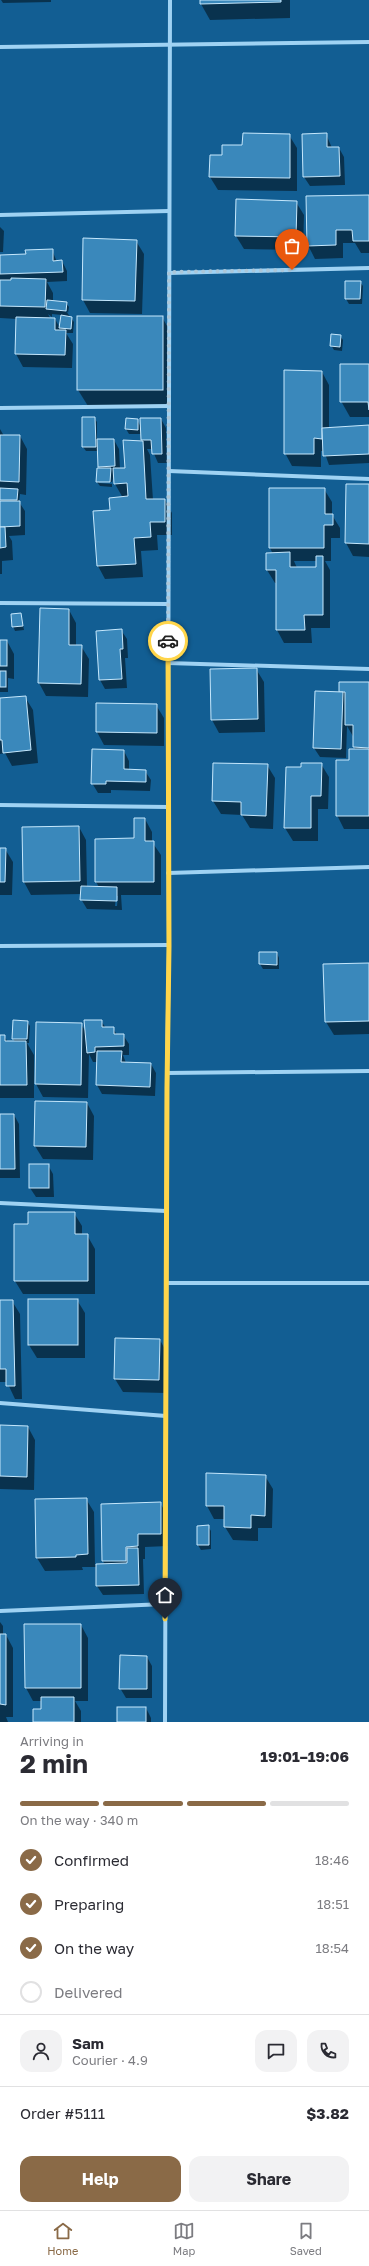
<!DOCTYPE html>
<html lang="en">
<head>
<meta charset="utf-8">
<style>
	:root { --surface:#fff; --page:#f2f2f3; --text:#2b2b33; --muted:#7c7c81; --line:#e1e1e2; --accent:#8a6a47 }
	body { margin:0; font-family:"Golos Text",sans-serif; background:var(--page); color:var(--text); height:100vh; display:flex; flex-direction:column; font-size:15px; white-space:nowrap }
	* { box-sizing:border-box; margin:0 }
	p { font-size:13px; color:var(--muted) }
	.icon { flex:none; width:22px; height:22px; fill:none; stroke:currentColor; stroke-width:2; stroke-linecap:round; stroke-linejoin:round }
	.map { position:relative; height:1722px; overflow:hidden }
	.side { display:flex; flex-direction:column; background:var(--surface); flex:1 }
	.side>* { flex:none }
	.pin { position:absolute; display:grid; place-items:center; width:34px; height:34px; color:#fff; margin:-41px -17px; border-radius:50% 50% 50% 0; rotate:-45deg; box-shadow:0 0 4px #0007 }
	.pin .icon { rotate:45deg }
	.courier { position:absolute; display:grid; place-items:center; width:40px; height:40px; margin:-20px; border:3px solid #ffd54a; border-radius:50%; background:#fff; color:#222; box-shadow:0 1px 5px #0007 }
	.head em { font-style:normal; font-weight:700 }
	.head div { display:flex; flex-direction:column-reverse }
	.head { display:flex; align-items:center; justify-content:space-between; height:68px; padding:0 20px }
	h1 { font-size:26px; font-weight:700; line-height:30px }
	.bar { display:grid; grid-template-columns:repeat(4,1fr); gap:6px 4px; align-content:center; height:48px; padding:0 20px }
	.bar i { height:5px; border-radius:3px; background:var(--line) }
	.bar .selected { background:var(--accent) }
	.bar p { grid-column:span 4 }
	.line { display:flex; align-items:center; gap:10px; padding:0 20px; border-top:1px solid var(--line) }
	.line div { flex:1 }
	.round { display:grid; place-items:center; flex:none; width:42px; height:42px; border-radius:12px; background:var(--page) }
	ol { padding:0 20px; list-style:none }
	li { display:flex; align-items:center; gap:12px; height:44px }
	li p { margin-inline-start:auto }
	li .icon { padding:4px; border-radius:50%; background:var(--accent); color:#fff; stroke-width:4 }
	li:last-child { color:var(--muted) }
	li i { width:22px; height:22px; border:2px solid var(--line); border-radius:50% }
	.primary-button { display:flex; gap:8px; margin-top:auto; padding:8px 20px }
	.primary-button a { flex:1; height:46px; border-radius:12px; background:var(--accent); color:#fff; font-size:16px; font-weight:700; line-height:46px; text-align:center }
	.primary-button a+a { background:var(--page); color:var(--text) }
	.tab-bar { display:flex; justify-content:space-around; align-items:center; height:56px; border-top:1px solid var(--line); background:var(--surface); font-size:11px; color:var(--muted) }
	.tab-bar a { display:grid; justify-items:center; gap:2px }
	.tab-bar .selected { color:var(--accent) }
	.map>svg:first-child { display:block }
	.shadow { fill:#0007; fill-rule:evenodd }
	.building { fill:#3a88bb; stroke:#c6e8fd }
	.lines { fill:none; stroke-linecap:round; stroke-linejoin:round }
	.street { stroke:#9fd2f3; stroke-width:4 }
	.done { stroke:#acc7d9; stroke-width:4; stroke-dasharray:0 7.2 }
	.route { stroke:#ffd54a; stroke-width:5 }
</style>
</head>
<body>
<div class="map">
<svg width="369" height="1722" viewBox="0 0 369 1722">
	<rect width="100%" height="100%" fill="#125e93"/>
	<!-- shadow -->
	<g class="shadow">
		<path d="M1,0h50v2l-48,1z"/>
		<path d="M201,0h89v18l-80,2 -9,-16z"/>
		<path d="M326,134l6,14h7l5,9 1,28 -35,1 -6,-9 -1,-42z"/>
		<path d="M289,135l8,13v43l-79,-1 -8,-13 13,-21 20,-10z"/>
		<path d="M369,196v57h-8l-6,-10h-12v15l-28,1 -7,-14z"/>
		<path d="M296,202l8,13 -1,35 -59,-1 -8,-13z"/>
		<path d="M0,227l4,4 -1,21h-3z"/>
		<path d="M136,241l8,13 -2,60 -52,-1 -7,-13z"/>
		<path d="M52,250l5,12 5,-1 5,10v10l-20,1 6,11v8l13,2 3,4 -1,6 -4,-7 -1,1 11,15 -1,11h-7l7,11 -1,24 -49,-1 -7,-13 1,-35 -17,-1v-62l27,-1zM48,314l4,3v-3l10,1 -2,13 -5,-9 -2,4z"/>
		<path d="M346,282h14l3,4 -1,18h-13l-3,-5z"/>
		<path d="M78,317h84l9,16v73h-83l-10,-16z"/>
		<path d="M340,336l3,4 -1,11 -8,-1 -3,-5z"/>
		<path d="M369,365v52h-19l-9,-16z"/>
		<path d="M322,372l7,13v43l40,-2v37l-40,2 -5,-14h-3v16l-29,-1 -7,-13z"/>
		<path d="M94,418l3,4v18h17l5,9 1,20 6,-1 16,-26 -1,-8h-12l-3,-5 11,-9 4,7 20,-8 5,9 1,35h-9l-6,-14h-5l3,6 3,45h12l7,13v22h-15l1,15 -17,1 2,26 -38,2 -7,-13 13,-55 12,-13 -8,-14 -1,-9 -2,7 -13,-1v2l13,1v3l-12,-1 -3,-4 3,-13 -2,-18h-12l-3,-4z"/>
		<path d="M0,429l4,7h16l7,13 -1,46 -6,-1 -1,8 6,9v24l-16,1 3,5 1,19 -11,1v13h-2z"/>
		<path d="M347,485h22v72l-16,-1 -7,-13z"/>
		<path d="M324,489l8,13v13l8,13v10h-9v23h-6l5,9v58h-19l1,15h-28l-7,-13v-47h-2l-8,-13 6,-16 -3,-6zM294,561h23v7h-20z"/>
		<path d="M41,609l28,1 7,13v23h5l8,13 -1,38 -42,-1 -7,-13z"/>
		<path d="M21,614l3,16 -9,1 -2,-5z"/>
		<path d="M121,630l6,9 1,19h-3l2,30 -22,1 -5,-9z"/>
		<path d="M0,641h7l7,13v25l-6,-1v14h-8z"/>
		<path d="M256,669l8,13 1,50 -46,1 -7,-13 -1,-50z"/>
		<path d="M369,683v146h-25l-7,-14 13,-54 5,-11 -1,-12 -7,-12 -1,32 -26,-1 -6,-9 27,-55 -1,-2z"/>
		<path d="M25,697l8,13 5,53 -26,3 -7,-13 -5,1v-55z"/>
		<path d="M97,704l59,1 8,13v28l-60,-1 -7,-13z"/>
		<path d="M124,751l5,10v9l16,1 6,9 -1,11 -39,-1v3h-13l-6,-10z"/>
		<path d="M214,764l53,1 8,13 -2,51 -23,-1 -8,-13 -21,-1 -8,-13z"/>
		<path d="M321,764l8,13 -1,32h-10v32h-25l-8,-13z"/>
		<path d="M145,819l7,13v10l9,13v40h-40l1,15 -35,-1 -6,-10 1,-5 -51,1 -7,-13 55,-55 7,13 1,47h12l-3,-5v-43h39zM116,896h2l-1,10h-2z"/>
		<path d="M0,849h5l8,13 -1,33h-12z"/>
		<path d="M277,953l2,5v11h-16l-3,-5z"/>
		<path d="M369,964v70l-35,1 -8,-13 -2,-57z"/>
		<path d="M101,1021l5,7h7l4,7h6l6,9v11h-6l3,8 25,1 5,9 -1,23 -53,-2 -5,-9v-23h-4l-4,-8 -1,44 -45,-1 -7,-13 45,-60 5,8z"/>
		<path d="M27,1022l3,4 -1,17h-2l7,12v43h-34v-62h4l4,6h7l-2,-4z"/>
		<path d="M87,1103l7,13 -1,44 -50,-1 -8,-13z"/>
		<path d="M0,1115h14l5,9 1,54h-20z"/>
		<path d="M48,1165l5,9 1,23h-18l-6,-9z"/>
		<path d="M74,1213l8,13v9h5l8,14v45h-72l-8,-13 14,-56z"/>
		<path d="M77,1300l8,13v45h-48l-8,-13z"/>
		<path d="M0,1301h12l8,13 2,85h-7l-8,-17h-7z"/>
		<path d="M160,1340l7,13 -1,40 -43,-1 -8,-13z"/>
		<path d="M0,1426l28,1 7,13 -1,50 -34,-1z"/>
		<path d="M265,1476l8,13 -1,39h-14v13l-25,-1 -8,-13v-8h-11l-7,-13z"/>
		<path d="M86,1499l8,13 1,53h10l-2,-4 -1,-56 58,-2 8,13v30l-23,1v12h-2l1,35 -41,1 -6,-9v-19h-15l1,3 -38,1 -8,-13z"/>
		<path d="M208,1526l3,5v18l-10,1 -3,-5v-18z"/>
		<path d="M0,1622l3,4v9h3l7,13v69h-7l2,5h-8z"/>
		<path d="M81,1625l7,13v63h-13l6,10v11h-47l8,-12v-9h-9l-7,-13z"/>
		<path d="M147,1657l5,9v32h-26l-6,-10z"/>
		<path d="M146,1708l5,10v4h-33z"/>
	</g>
	<!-- building -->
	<g class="building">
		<path d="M200,0h81v2l-81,2z"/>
		<path d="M243,133l47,1v44l-81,-1 1,-22h12v-10h20z"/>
		<path d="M327,133v14h12l1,29 -37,1 -1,-43z"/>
		<path d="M369,195v46h-16l-1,-11h-16v15l-29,1 -1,-50z"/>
		<path d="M236,199l61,2 -1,36 -61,-1z"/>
		<path d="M83,238l54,2 -2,61 -53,-1z"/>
		<path d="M53,249v12l9,-1 1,12 -63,2v-19l26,-1 -1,-4z"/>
		<path d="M11,278l35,1 -1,28 -45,-1v-26h11z"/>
		<path d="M345,281h16l-1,18h-15z"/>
		<path d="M47,300l20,2 -1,9 -20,-2z"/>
		<path d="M61,315l11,2 -1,12 -12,-1z"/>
		<rect x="77" y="316" width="86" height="74"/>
		<path d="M16,317l39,1v12h11l-1,25 -50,-1z"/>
		<path d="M331,334l10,1 -1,12 -10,-1z"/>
		<path d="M340,364h29v46l-1,-8h-28z"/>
		<path d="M284,370l38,1v68l-8,-1v16h-30z"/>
		<path d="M82,417h13l1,30h-14z"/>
		<path d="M126,418l12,1v11l-13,-1z"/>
		<path d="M140,418h21l1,36h-10l-1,-14h-10z"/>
		<path d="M369,425v29l-46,2 -1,-28z"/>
		<path d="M0,435h20l-1,47 -19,-1z"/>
		<path d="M97,439h17l1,27 -17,1z"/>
		<path d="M123,440l20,1 3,58h19v23h-15l1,15 -17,1 2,26 -39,2 -4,-55 17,-1 -1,-12 19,-2 -1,-13 -13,1 -1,-16h12z"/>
		<path d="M97,468h14l-1,14h-14z"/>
		<path d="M346,484h23v60l-24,-1z"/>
		<path d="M0,488l18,1 -1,11h-17z"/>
		<path d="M269,488h56v26h8v11h-9v23h-55z"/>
		<path d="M0,501h20v25l-20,1z"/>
		<path d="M0,527h5l1,20 -6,1z"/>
		<path d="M290,552v15h26v-11h7v59h-19l1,15h-29v-60h-10v-17z"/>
		<path d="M40,608l29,1v36h13l-1,39 -43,-1z"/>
		<path d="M21,613l2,13 -11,1 -1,-13z"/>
		<path d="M122,629l1,20h-3l2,30 -23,1 -3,-49z"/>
		<rect x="0" y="640" width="7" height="26"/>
		<path d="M257,668l1,51 -47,1 -1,-51z"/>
		<rect x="0" y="671" width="6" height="16"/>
		<path d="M339,682h30v66l-16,-1v-22h-8v-33h-6z"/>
		<path d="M315,691l28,1 -2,57 -28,-1z"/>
		<path d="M26,696l5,54 -28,3 -1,-13h-2v-42z"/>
		<path d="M96,703l61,1v29l-61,-1z"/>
		<path d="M92,749l32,1v19l22,1v12l-40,-1v3h-15z"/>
		<path d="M349,749h20v67h-33v-56h13z"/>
		<path d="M213,763l55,1 -2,52 -25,-1v-13l-29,-1z"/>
		<path d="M301,763h21l-1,33h-10v32h-27l2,-61h15z"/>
		<path d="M134,818h11v23h9v41h-59v-43l39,-1z"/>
		<path d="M79,826l1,55 -57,1 -1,-55z"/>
		<path d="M0,848h6l-1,34h-5z"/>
		<path d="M81,886l36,1v14l-37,-1z"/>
		<path d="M259,952h18v13l-18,-1z"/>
		<path d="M369,963v58l-44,1 -2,-58z"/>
		<path d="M13,1020l15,1 -1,18h-15z"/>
		<path d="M84,1020h18v7h12v7h10v12l-29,1v5l-8,1z"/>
		<path d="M36,1022l46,1 -1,62 -46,-1z"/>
		<path d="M0,1035h5v6h21l1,44h-27z"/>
		<path d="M97,1051h25l-1,11 30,1 -1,24 -54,-2z"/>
		<path d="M35,1101l52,1 -1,45 -52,-1z"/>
		<path d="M0,1114h14l1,55h-15z"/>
		<rect x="29" y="1164" width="20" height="24"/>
		<path d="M28,1212h47v22h13v47h-74v-57h14z"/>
		<rect x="28" y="1299" width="50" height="46"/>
		<path d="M0,1300h13l2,86h-9v-17h-6z"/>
		<path d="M115,1338l45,1 -1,41 -45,-1z"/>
		<path d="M0,1425l28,1 -1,51 -27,-1z"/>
		<path d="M206,1473l60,2 -1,41 -14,-1v13l-27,-1v-21h-18z"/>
		<path d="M87,1498l1,56 -12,1v2l-40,1 -1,-59z"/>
		<path d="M161,1502v32h-23v12l-12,1v14h-24l-1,-57z"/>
		<path d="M209,1525v20h-12v-19z"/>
		<path d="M127,1548h11l1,37 -43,1v-22l31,-1z"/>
		<path d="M24,1624h57v64h-56z"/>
		<path d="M0,1634h6v71l-6,-1z"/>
		<path d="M120,1655l27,1v33h-28z"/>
		<path d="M41,1697h33v25h-41v-13h8z"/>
		<rect x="117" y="1707" width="29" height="15"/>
	</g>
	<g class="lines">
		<!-- street -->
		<g class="street">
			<path d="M0,47l369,-5"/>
			<path d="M0,215l169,-4"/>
			<path d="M169,273l200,-5"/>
			<path d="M0,408l169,-2"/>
			<path d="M169,471l200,8"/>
			<path d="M0,603l168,1"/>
			<path d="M168,663l201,6"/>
			<path d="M0,805l168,2"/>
			<path d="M168,873l201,-6"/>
			<path d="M0,946l169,-1"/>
			<path d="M167,1073l202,-2"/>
			<path d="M0,1203l166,8"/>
			<path d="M166,1283h203"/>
			<path d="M0,1403l166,13"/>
			<path d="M0,1611l165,-7"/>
			<path d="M165,1722l2,-649 2,-128 -1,-138 2,-807"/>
		</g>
	</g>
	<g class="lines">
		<!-- done -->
		<path class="done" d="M168,641l1,-369 123,-2"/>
		<!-- route -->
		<path class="route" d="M165,1619l2,-531 2,-142 -1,-305"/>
	</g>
</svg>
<div class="pin" style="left:292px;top:270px;background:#ea580c"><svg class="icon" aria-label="bag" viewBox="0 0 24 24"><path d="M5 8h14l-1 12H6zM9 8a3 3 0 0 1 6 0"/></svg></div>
<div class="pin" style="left:165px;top:1619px;background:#1f2937"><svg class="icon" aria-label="home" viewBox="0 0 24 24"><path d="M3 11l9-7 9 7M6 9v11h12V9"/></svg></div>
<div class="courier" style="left:168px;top:641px"><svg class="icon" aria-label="car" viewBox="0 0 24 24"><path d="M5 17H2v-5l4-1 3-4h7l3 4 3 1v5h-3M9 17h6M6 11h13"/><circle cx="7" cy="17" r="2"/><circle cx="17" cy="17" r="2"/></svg></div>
</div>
<section class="side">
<div class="head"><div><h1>2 min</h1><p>Arriving in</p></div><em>19:01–19:06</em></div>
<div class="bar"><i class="selected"></i><i class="selected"></i><i class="selected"></i><i></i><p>On the way · 340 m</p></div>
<ol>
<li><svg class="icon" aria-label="check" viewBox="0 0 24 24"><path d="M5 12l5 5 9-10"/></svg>Confirmed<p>18:46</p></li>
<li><svg class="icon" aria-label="check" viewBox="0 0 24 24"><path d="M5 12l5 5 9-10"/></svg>Preparing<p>18:51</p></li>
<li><svg class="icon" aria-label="check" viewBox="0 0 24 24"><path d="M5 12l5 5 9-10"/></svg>On the way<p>18:54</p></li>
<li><i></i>Delivered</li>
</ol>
<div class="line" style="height:72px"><a class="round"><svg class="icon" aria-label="person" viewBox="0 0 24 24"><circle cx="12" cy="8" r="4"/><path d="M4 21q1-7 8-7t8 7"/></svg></a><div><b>Sam</b><p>Courier · 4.9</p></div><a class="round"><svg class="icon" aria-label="chat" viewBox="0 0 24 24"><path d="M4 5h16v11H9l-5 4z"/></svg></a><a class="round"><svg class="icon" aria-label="phone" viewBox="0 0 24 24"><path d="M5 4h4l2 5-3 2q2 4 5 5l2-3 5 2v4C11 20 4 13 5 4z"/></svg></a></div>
<div class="line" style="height:52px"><div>Order #5111</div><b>$3.82</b></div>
<div class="primary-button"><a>Help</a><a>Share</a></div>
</section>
<nav class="tab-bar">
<a class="selected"><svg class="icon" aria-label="home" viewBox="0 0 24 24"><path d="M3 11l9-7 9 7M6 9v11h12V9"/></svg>Home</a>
<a><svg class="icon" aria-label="map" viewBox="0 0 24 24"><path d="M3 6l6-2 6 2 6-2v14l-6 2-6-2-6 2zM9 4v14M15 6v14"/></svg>Map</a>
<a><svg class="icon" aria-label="saved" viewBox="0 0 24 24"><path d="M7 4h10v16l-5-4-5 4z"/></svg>Saved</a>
</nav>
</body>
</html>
